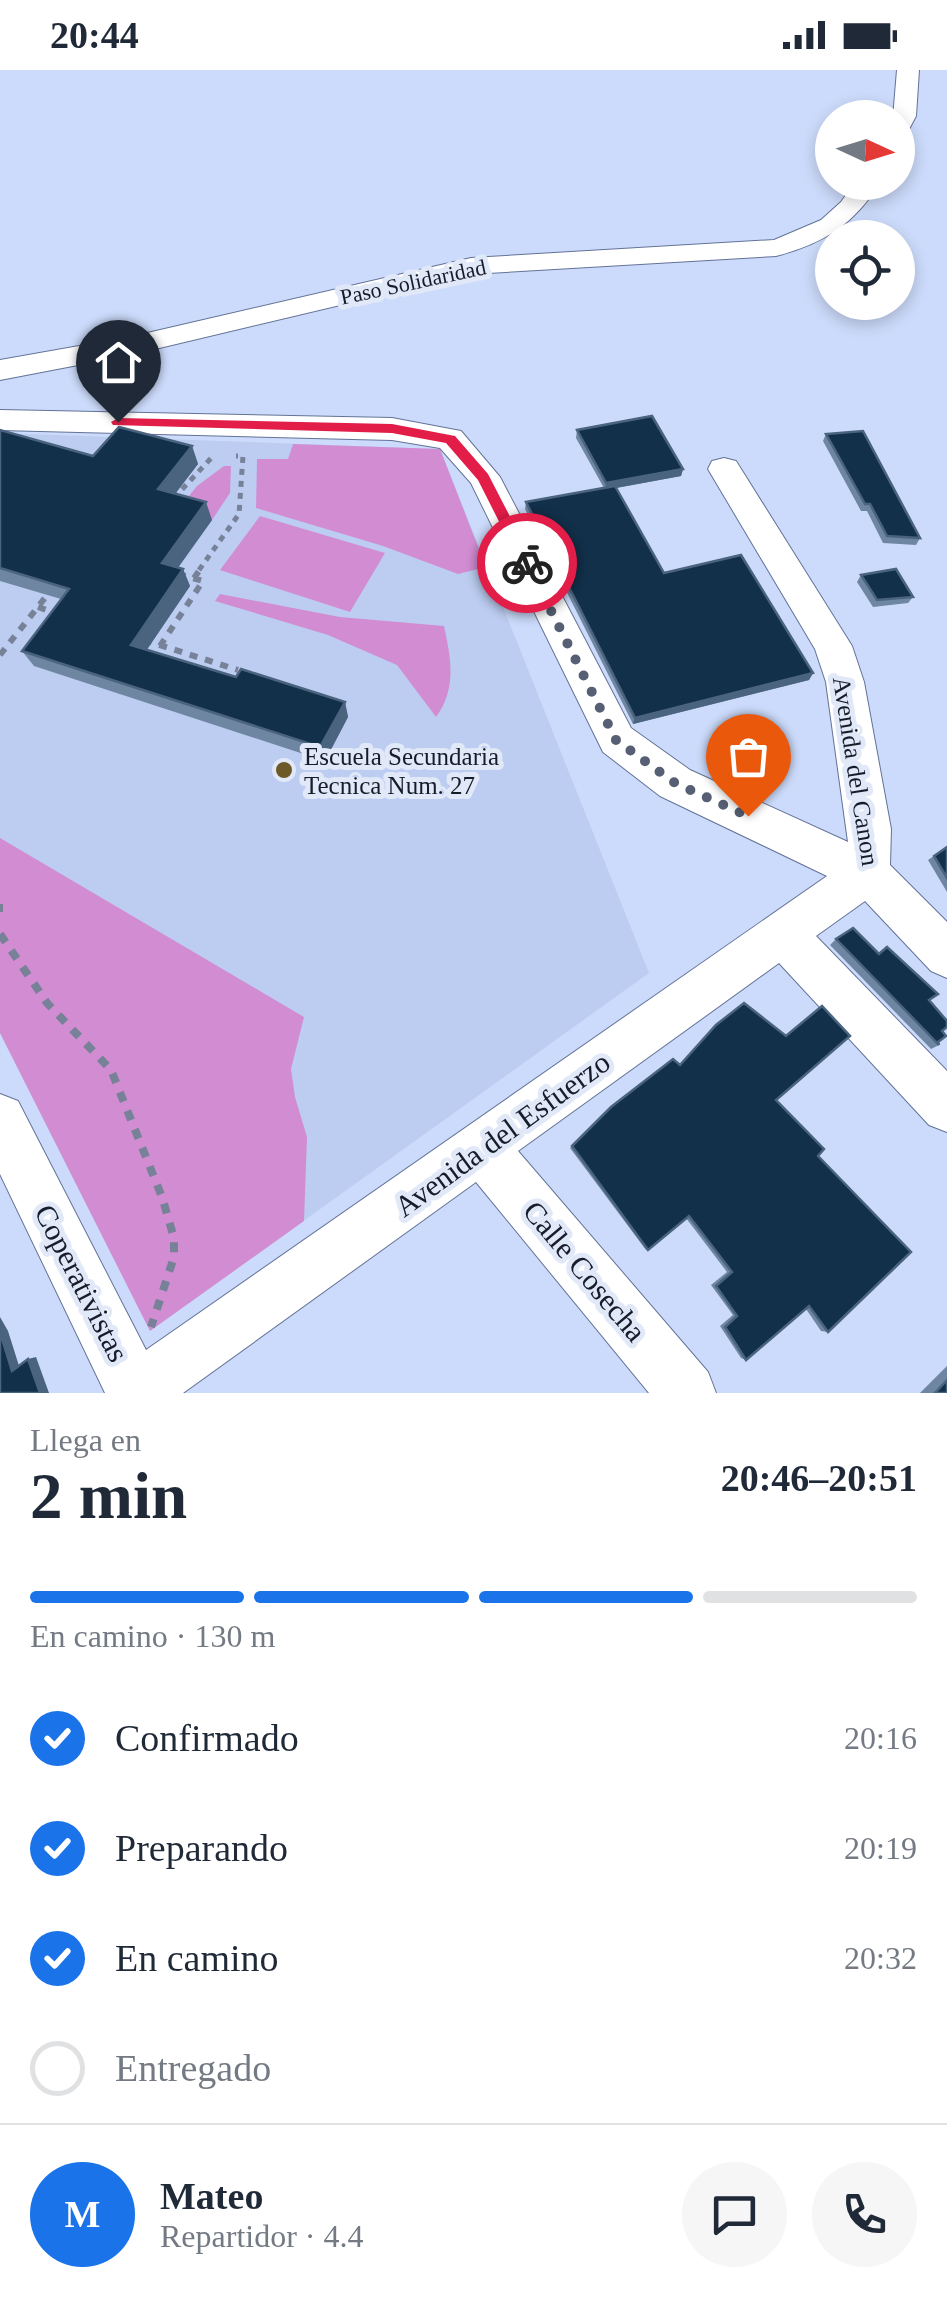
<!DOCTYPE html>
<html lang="es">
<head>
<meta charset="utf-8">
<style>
	:root { --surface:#fff; --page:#f6f6f7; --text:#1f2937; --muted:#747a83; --line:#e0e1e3; --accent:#1a73e8 }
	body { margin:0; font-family:"Times New Roman",serif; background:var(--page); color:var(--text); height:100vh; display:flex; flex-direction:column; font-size:38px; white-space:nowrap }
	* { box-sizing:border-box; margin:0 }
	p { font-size:32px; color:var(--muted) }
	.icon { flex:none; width:55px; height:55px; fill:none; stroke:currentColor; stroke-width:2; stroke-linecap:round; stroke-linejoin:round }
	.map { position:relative; height:1323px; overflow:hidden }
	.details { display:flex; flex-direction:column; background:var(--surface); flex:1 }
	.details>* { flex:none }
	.needle { width:65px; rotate:94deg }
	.controls { position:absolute; left:815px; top:30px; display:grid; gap:20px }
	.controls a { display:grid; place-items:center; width:100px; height:100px; border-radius:50%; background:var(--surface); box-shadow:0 5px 15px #0003; font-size:50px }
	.pin { position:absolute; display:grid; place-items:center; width:85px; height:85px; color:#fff; margin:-102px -42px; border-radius:50% 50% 50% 0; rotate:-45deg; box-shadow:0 0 10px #0007 }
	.pin .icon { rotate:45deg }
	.courier { position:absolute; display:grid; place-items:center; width:100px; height:100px; margin:-50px; border:8px solid #e11d48; border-radius:50%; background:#fff; color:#222; box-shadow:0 2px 12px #0007 }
	.head em { font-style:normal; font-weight:800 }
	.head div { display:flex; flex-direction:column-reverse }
	.head { display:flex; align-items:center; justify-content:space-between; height:170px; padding:0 30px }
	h1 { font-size:65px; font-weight:800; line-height:75px }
	.bar { display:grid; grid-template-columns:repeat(4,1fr); gap:15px 10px; align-content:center; height:120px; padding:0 30px }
	.bar i { height:12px; border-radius:8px; background:var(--line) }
	.bar .current { background:var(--accent) }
	.bar p { grid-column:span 4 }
	.line { display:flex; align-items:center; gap:25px; padding:0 30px; border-top:2px solid var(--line) }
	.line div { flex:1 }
	.round { display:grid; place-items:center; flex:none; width:105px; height:105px; border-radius:52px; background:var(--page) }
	ol { padding:0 30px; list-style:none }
	li { display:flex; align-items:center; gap:30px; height:110px }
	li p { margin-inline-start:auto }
	li .icon { padding:10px; border-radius:50%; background:var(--accent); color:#fff; stroke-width:4 }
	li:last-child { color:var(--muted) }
	li i { width:55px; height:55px; border:5px solid var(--line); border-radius:50% }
	.status { display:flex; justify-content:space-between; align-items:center; height:70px; padding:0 50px; background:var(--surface); direction:ltr }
	.status svg { height:28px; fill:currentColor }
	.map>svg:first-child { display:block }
	.built { fill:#bccdf1 }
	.green { fill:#d28dd2 }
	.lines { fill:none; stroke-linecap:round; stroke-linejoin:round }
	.street-casing { stroke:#637397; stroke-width:2 }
	.path-far2 { stroke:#778299; stroke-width:5; stroke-dasharray:6 6; stroke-linecap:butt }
	.path-far1 { stroke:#778299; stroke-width:6; stroke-dasharray:8 8; stroke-linecap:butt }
	.path { stroke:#778299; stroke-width:8; stroke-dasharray:10 10; stroke-linecap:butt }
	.street { fill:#fff; fill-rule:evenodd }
	.wall { fill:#6f86a2 }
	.shaded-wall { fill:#4a637f }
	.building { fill:#12304a; stroke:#4a637f; stroke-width:2.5 }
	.route { fill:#e11d48 }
	.done { stroke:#565f73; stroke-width:10; stroke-dasharray:0 18 }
	.poi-dot { fill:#6d5827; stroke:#e1e8f8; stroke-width:4 }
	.labels { text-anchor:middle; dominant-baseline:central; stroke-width:10; stroke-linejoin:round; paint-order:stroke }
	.far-street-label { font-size:22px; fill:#161c2a; stroke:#e1e8f8 }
	.poi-label { font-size:25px; fill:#161c2a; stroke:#e1e8f8; text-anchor:start }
	.street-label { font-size:25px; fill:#161c2a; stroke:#e1e8f8 }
	.near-street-label { font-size:30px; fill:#161c2a; stroke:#e1e8f8 }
</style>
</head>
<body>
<div class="status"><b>20:44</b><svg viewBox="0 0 49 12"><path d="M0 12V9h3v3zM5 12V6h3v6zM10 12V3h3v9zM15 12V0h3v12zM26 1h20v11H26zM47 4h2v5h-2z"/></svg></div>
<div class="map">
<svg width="947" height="1323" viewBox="0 0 947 1323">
	<rect width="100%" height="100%" fill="#ccdbfb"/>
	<!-- built -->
	<path class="built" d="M0,363l440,16 209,524 -499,358 -150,-298z"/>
	<!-- green -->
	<g class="green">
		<path d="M293,374l147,5 46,118 -28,7 -75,-28 -127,-38 1,-49h31z"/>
		<path d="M224,396h7l-1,27 -18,27 -102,-28 75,9 12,-15z"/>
		<path d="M260,446l125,37 -35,59 -130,-42z"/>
		<path d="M220,524l120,23 104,9c7,32 13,63 -8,91l-39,-52 -69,-30 -113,-34z"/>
		<path d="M0,768l304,179 -13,52 4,28 12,40 -3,84 -154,110 -150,-298z"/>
	</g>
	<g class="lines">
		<!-- street casing -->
		<g class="street-casing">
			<g id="street">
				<path d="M897,0h22l-3,46 -10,19 -8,2v-19h-5z"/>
				<path d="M855,112h25c-25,42 -57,62 -104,74l-305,18 -341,81 -130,25v-20l130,-23 341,-79 303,-18 47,-20 20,-18z"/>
				<path d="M0,340l392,8 69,13 39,46 131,251 59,42 158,72 -22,-160 -11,-33 -107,-180 4,-8 12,-3 12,3 116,185 12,36 27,147 -1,36 57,57v56l-16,-7 -66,-70 -49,35 131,135v61l-18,-7 -150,-162 -261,188 190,221 8,21h-67l-173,-211 -293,211h-78l-105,-219v-80l18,7 128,249 681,-474 -167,-80 -57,-44 -132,-269 -31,-35 -48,-8 -392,-10z"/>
			</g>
		</g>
		<!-- path-far2 -->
		<g class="path-far2">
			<path d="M174,428l40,-43"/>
			<path d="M199,500l40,-56 4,-58h-7"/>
		</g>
		<!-- path-far1 -->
		<g class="path-far1">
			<path d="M194,508l7,-10"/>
			<path d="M38,537l17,6"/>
			<path d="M144,570l94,30"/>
			<path d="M160,576l43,-65 -25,-7"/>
			<path d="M0,585l52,-66"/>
			<path d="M0,834v8"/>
		</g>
		<!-- path -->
		<path class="path" d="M0,864l47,69 64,67 51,127 12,41v19l-23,70"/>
		<!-- street -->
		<use href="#street" class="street"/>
	</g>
	<!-- wall -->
	<g class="wall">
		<path d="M0,360l93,26 99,-10 6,18 -23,30 37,26 -34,48 5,1 7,17 -43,63 89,28 109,25 3,15 -23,44 -291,-95 -12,-15 39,-52 -61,-18z"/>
		<path d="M577,360l106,39 -2,7 -65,12 48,85 149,100 -4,7 -176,44 -108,-215 1,-7 78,-14 -28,-50z"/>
		<path d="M826,364l94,104 -4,7 -33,-2 -16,-32h-6l-38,-70z"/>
		<path d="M861,505l52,22 -5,6 -35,4 -16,-25z"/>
		<path d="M947,777v45l-19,-32z"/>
		<path d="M836,869l42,14 9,-6 42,53 13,31 -4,11 1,3 -8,4 -101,-104z"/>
		<path d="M679,994l97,36 42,56 10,176 -7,-1 -15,-22 -60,51 -5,-2 -21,-32 13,-11 -22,-30 16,-13 -41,-54 -38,32h-2l-76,-102 41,-41z"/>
		<path d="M947,1296v27h-27z"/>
	</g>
	<!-- shaded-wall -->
	<g class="shaded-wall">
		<path d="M192,376l6,18 -33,43 -7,-18z"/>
		<path d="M683,399l-2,7 -76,14 1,-7z"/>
		<path d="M206,432l6,18 -43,60 -7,-17z"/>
		<path d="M183,499l7,17 -50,74 -9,-15z"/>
		<path d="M813,603l-4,7 -176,44 2,-6z"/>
		<path d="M345,632l3,15 -23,44 -5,-14z"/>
		<path d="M0,1247l8,14 12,38 -8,2 -12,-39z"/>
		<path d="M36,1287l13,36h-9l-12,-34z"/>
	</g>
	<!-- building -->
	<g class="building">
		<path d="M652,346l31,53 -77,14 -29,-53z"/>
		<path d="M119,357l73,19 -34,43 48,13 -44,61 21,6 -52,76 105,32 5,-8 104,33 -25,45 -298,-96 47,-62 -69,-21v-138l93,26z"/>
		<path d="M863,361l57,107 -33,-2 -17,-32h-5l-39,-70z"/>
		<path d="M615,416l49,87 77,-18 72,118 -178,45 -109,-216z"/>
		<path d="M896,499l17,28 -36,3 -16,-25z"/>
		<path d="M947,777v31l-13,-22z"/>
		<path d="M853,858l26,26 8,-7 51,47 -9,6 18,21v6l-5,4 4,5 -8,6 1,3 -103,-106z"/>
		<path d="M744,933l42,33 36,-30 28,30 -74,64 48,49 -6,7 93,96 -83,80 -19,-26 -63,54 -21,-33 12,-11 -21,-30 16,-14 -43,-56 -41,34 -76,-104 39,-39 62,-48 7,6 36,-40z"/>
		<path d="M0,1262l12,39 16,-12 12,34h-40z"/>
		<path d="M947,1310v13h-12z"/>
	</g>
	<!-- route -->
	<path class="route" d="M118,348l274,6 63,12 33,38 46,89 -2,4h-10l-44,-87 -32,-37 -54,-10 -279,-8 -2,-3z"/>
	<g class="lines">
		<!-- done -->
		<path class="done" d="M527,493l89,177 59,43 73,33"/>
	</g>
	<!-- markers -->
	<circle class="poi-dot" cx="284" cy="700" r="10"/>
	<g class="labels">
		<!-- far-street labels -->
		<g class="far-street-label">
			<text transform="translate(413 212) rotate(-12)">Paso Solidaridad</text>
		</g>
		<!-- poi labels -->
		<g class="poi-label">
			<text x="304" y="686">Escuela Secundaria<tspan x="304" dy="29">Tecnica Num. 27</tspan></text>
		</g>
		<!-- street labels -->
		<g class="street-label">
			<text transform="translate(856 701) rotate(81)">Avenida del Canon</text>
		</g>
		<!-- near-street labels -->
		<g class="near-street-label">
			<text transform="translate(502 1064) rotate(-36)">Avenida del Esfuerzo</text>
			<text transform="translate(585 1201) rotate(50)">Calle Cosecha</text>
			<text transform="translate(82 1213) rotate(63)">Coperativistas</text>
		</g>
	</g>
</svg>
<div class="controls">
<a><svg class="needle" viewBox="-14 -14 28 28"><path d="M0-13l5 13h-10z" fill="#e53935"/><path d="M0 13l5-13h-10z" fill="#747a83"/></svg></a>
<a><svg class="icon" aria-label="locate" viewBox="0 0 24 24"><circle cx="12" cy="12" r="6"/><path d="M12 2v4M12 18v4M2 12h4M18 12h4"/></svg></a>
</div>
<div class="pin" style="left:748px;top:746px;background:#ea580c"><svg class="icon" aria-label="bag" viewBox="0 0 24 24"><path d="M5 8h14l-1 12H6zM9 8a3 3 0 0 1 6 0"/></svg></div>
<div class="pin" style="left:118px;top:352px;background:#1f2937"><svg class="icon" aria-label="home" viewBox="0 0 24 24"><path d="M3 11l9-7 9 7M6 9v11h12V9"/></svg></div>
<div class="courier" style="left:527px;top:493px"><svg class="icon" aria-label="bike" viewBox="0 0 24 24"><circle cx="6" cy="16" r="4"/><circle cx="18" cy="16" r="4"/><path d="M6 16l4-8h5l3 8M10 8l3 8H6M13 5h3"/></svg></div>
</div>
<section class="details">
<div class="head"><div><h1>2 min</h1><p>Llega en</p></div><em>20:46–20:51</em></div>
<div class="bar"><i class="current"></i><i class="current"></i><i class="current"></i><i></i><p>En camino · 130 m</p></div>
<ol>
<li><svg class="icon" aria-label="check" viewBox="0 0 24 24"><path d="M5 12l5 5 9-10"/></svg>Confirmado<p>20:16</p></li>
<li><svg class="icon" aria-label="check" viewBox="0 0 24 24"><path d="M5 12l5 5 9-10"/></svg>Preparando<p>20:19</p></li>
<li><svg class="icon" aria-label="check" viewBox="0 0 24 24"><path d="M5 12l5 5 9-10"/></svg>En camino<p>20:32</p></li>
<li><i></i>Entregado</li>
</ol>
<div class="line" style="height:180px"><b class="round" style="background:var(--accent);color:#fff">M</b><div><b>Mateo</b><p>Repartidor · 4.4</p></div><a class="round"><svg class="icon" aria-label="chat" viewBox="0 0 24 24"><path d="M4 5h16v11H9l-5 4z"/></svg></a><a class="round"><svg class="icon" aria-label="phone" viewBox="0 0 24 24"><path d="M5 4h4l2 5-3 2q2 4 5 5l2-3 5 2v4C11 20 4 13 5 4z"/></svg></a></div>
</section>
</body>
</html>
